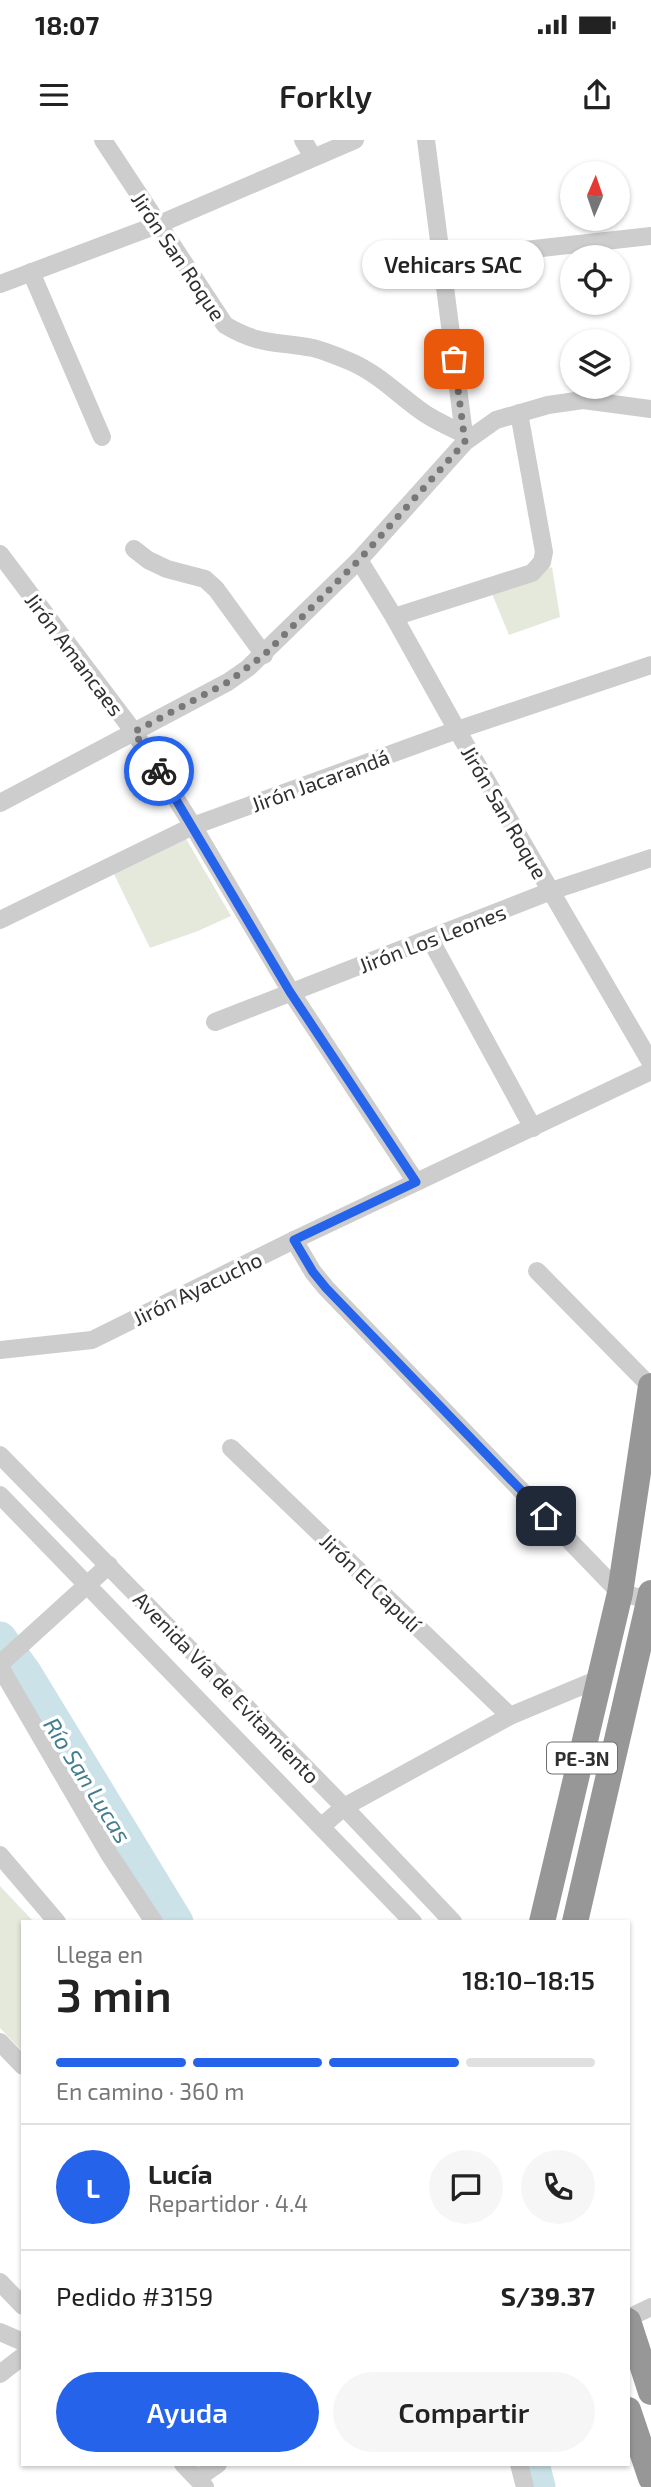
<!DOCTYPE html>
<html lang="es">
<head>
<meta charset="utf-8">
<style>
	:root { --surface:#fff; --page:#f6f6f6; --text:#222; --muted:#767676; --line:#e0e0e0; --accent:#2563eb }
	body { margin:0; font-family:"Exo 2",sans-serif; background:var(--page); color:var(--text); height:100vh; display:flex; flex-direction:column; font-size:26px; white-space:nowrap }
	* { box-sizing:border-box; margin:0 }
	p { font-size:23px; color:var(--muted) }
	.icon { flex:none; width:38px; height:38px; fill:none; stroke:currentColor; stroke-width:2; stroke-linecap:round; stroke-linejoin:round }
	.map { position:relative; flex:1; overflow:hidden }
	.drawer { position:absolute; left:21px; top:1780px; width:609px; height:546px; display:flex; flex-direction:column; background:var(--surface); border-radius:0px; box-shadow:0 2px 5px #0004 }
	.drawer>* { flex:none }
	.needle { width:46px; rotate:2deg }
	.fabs { position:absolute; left:560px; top:21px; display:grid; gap:14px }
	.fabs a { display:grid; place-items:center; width:70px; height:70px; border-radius:50%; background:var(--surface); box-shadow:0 2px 5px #0004; font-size:35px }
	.pin { position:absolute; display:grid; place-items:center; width:60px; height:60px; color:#fff; margin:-30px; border-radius:14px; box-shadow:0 4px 10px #0006 }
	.courier { position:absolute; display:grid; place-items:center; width:70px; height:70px; margin:-35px; border:5px solid #2563eb; border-radius:50%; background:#fff; color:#222; box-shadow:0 2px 9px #0007 }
	.bubble { position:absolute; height:49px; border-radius:24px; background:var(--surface); box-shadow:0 2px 5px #0004; font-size:23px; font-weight:600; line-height:49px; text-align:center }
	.headline em { font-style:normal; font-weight:600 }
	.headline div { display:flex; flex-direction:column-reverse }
	.headline { display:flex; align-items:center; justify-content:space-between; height:119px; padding:0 35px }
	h1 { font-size:46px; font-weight:600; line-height:52px }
	.bar { display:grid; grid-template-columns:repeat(4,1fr); gap:10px 7px; align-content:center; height:84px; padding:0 35px }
	.bar i { height:9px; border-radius:5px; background:var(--line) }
	.bar .current { background:var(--accent) }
	.bar p { grid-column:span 4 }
	.line { display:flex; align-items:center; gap:18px; padding:0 35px; border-top:2px solid var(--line) }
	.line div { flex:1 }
	.round { display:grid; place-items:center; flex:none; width:74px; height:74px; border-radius:37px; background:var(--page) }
	.cta { display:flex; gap:14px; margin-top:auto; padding:14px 35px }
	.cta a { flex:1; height:80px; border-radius:42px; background:var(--accent); color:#fff; font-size:28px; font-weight:600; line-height:80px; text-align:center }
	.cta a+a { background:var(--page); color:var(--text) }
	.status { display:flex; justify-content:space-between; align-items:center; height:49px; padding:0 35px; background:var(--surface); direction:ltr }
	.status svg { height:19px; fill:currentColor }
	header { display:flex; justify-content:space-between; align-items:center; height:91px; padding:0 35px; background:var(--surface); font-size:32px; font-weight:600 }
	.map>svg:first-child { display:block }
	.green { fill:#e5e9dc }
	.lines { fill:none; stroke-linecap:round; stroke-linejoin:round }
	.river { stroke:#cae2e8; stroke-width:33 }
	.minor { stroke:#cdcdcd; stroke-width:18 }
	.highway { stroke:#979797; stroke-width:26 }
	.done { stroke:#787878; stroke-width:7; stroke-dasharray:0 12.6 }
	.route { stroke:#2563eb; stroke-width:9 }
	.labels { text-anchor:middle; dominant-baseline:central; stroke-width:7; stroke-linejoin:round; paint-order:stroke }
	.shield { fill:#fff; stroke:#6e6e6e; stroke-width:2 }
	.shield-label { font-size:19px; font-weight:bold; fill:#303030 }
	.street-label { font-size:21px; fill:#303030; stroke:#fff }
	.water-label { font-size:23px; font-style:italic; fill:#437e8d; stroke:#fff }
</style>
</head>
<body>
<div class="status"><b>18:07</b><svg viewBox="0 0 49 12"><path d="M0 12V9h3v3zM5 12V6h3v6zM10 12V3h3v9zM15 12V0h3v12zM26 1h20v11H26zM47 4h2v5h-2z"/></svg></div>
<header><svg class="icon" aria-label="menu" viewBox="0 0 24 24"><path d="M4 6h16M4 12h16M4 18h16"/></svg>Forkly<svg class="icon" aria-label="share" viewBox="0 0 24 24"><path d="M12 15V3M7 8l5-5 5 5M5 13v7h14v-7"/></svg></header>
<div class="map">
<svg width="651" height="2347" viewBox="0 0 651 2347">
	<rect width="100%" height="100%" fill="#fff"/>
	<!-- green -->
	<g class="green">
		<path d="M552,427l8,50 -51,18 -19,-46z"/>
		<path d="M185,697l46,79 -33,15 -48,17 -38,-78z"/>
		<path d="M0,1746l33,35 -10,1v130l-23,-24z"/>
	</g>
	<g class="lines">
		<!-- river -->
		<g class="river">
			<path d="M0,1498l26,36 151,248"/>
			<path d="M533,2324l6,23"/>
		</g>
		<!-- minor -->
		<g class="minor">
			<path d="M103,0l122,185c35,21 51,16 88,23 12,3 24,8 36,13 29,12 49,34 75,52 12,8 25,14 38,20"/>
			<path d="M303,0l10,17"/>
			<path d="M426,0l39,302"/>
			<path d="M442,119l209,-23"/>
			<path d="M31,132l71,165"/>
			<path d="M0,144l157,-59 198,-85"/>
			<path d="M134,409l14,11 19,9 38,10 11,10 48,66"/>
			<path d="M0,414l134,178 59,94 98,166 125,190"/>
			<path d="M359,420l35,57 63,113 194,333"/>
			<path d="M394,477l138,-44 10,-11 2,-10 -25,-139"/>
			<path d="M0,663l228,-121 20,-14 111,-108 106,-118 31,-22 52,-15 35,-5 68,9"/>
			<path d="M0,780l193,-94 264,-96 194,-65"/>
			<path d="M430,799l103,189"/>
			<path d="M215,882l336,-131 100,-33"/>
			<path d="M294,1100l19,32 13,16 294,305 31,7"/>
			<path d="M537,1131l114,116"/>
			<path d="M0,1210l92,-10 202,-100 357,-169"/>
			<path d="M231,1308l279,268"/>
			<path d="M0,1315l344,352 109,115"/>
			<path d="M0,1355l413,427"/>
			<path d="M0,1524l109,-99"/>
			<path d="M0,1527l109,187 45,68"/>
			<path d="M322,1686l22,-19 166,-91 91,-38"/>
			<path d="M0,1715l57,67"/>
			<path d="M0,1902l23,24"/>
			<path d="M0,2142l23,24"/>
			<path d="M628,2178l23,-11"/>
			<path d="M0,2192l23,10"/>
			<path d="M0,2234l23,-18"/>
			<path d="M183,2324l22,23"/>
			<path d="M519,2324l6,23"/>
			<path d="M198,2338l20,-14"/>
		</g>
		<!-- highway -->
		<g class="highway">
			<path d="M542,1782l78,-329 31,-207"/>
			<path d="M575,1782l76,-329"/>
			<path d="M628,2181l23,71"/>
			<path d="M628,2270l23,68"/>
		</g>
	</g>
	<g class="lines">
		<!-- done -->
		<path class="done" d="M159,631l-25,-39 94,-50 36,-27 95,-95 106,-118 -11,-83"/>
		<!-- route -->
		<path class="route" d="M159,631l131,221 126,190 -122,58 19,32 13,16 220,228"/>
	</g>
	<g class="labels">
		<!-- shield labels -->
		<rect class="shield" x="547" y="1602.5" width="70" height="31" rx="5"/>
		<g class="shield-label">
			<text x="582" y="1618">PE-3N</text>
		</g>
		<!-- street labels -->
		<g class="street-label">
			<text transform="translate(179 116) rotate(56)">Jirón San Roque</text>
			<text transform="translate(75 514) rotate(53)">Jirón Amancaes</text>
			<text transform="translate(320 640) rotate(-20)">Jirón Jacarandá</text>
			<text transform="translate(505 672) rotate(60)">Jirón San Roque</text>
			<text transform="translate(432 798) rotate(-21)">Jirón Los Leones</text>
			<text transform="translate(197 1148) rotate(-26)">Jirón Ayacucho</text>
			<text transform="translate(371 1442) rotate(44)">Jirón El Capulí</text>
			<text transform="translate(227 1547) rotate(46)">Avenida Vía de Evitamiento</text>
		</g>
		<!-- water labels -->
		<g class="water-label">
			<text transform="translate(88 1640) rotate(58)">Río San Lucas</text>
		</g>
	</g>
</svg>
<div class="fabs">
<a><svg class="needle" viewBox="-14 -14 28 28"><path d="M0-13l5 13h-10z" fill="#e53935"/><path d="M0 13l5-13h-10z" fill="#767676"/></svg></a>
<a><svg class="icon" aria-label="locate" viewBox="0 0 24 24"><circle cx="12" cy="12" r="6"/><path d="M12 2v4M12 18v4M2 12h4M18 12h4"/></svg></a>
<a><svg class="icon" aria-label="layers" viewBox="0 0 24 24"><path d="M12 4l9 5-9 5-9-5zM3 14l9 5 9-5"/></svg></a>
</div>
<div class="pin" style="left:454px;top:219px;background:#ea580c"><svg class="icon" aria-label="bag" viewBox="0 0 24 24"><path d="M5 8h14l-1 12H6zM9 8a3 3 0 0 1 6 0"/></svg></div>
<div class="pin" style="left:546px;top:1376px;background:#1f2937"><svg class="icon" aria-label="home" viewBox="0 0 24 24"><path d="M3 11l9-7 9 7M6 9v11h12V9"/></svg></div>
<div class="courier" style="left:159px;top:631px"><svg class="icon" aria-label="bike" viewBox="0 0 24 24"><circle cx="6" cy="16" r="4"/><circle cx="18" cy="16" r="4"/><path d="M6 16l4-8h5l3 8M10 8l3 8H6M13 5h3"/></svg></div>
<div class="bubble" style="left:362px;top:100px;width:182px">Vehicars SAC</div>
<section class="drawer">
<div class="headline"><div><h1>3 min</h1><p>Llega en</p></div><em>18:10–18:15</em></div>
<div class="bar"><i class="current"></i><i class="current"></i><i class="current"></i><i></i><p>En camino · 360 m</p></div>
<div class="line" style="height:126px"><b class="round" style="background:var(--accent);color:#fff">L</b><div><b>Lucía</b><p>Repartidor · 4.4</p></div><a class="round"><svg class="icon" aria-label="chat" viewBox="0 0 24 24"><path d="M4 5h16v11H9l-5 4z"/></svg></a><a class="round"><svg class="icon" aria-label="phone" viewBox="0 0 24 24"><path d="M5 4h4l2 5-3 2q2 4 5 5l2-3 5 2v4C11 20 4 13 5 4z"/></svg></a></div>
<div class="line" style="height:91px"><div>Pedido #3159</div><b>S/39.37</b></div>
<div class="cta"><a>Ayuda</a><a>Compartir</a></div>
</section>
</div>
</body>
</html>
